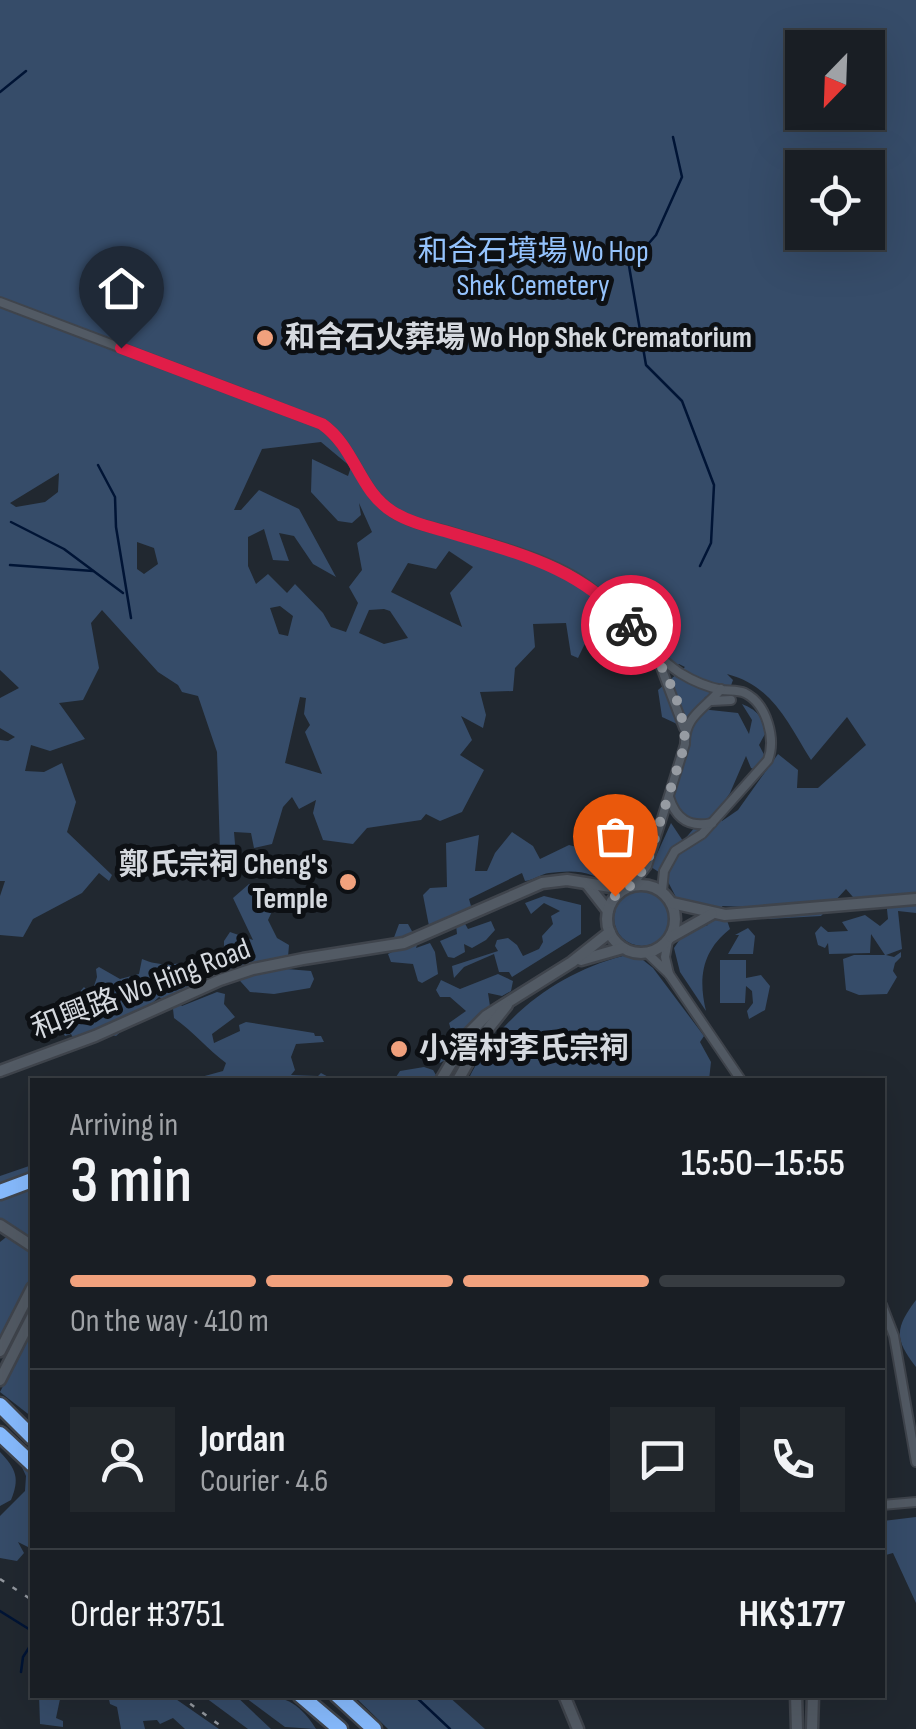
<!DOCTYPE html>
<html lang="en">
<head>
<meta charset="utf-8">
<style>
	:root { --surface:#191e24; --page:#22272c; --text:#f1f3f6; --muted:#9fa2a6; --line:#373c41; --accent:#f1a17d }
	body { margin:0; font-family:"Sofia Sans Condensed","Noto Sans TC",sans-serif; background:var(--page); color:var(--text); height:100vh; display:flex; flex-direction:column; font-size:38px; white-space:nowrap }
	* { box-sizing:border-box; margin:0 }
	p { font-size:32px; color:var(--muted) }
	.icon { flex:none; width:55px; height:55px; fill:none; stroke:currentColor; stroke-width:2; stroke-linecap:round; stroke-linejoin:round }
	.map { position:relative; flex:1; overflow:hidden }
	.panel { position:absolute; left:30px; top:1078px; width:855px; height:620px; display:flex; flex-direction:column; background:var(--surface); border-radius:0px; box-shadow:0 10px 40px #0002,0 0 0 2px var(--line) }
	.panel>* { flex:none }
	.needle { width:65px; rotate:203deg }
	.fabs { position:absolute; left:785px; top:30px; display:grid; gap:20px }
	.fabs a { display:grid; place-items:center; width:100px; height:100px; border-radius:0px; background:var(--surface); box-shadow:0 10px 40px #0002,0 0 0 2px var(--line); font-size:50px }
	.pin { position:absolute; display:grid; place-items:center; width:85px; height:85px; color:#fff; margin:-102px -42px; border-radius:50% 50% 50% 0; rotate:-45deg; box-shadow:0 0 10px #0007 }
	.pin .icon { rotate:45deg }
	.courier { position:absolute; display:grid; place-items:center; width:100px; height:100px; margin:-50px; border:8px solid #e11d48; border-radius:50%; background:#fff; color:#222; box-shadow:0 2px 12px #0007 }
	.summary em { font-style:normal; font-weight:600 }
	.summary div { display:flex; flex-direction:column-reverse }
	.summary { display:flex; align-items:center; justify-content:space-between; height:170px; padding:0 40px }
	h1 { font-size:65px; font-weight:600; line-height:75px }
	.bar { display:grid; grid-template-columns:repeat(4,1fr); gap:15px 10px; align-content:center; height:120px; padding:0 40px }
	.bar i { height:12px; border-radius:8px; background:var(--line) }
	.bar .selected { background:var(--accent) }
	.bar p { grid-column:span 4 }
	.line { display:flex; align-items:center; gap:25px; padding:0 40px; border-top:2px solid var(--line) }
	.line div { flex:1 }
	.round { display:grid; place-items:center; flex:none; width:105px; height:105px; border-radius:0px; background:var(--page) }
	.map>svg:first-child { display:block }
	.green { fill:#364c69; fill-rule:evenodd }
	.lines { fill:none; stroke-linecap:round; stroke-linejoin:round }
	.stream { stroke:#001435; stroke-width:2.5 }
	.street-casing { stroke:#3f444c; stroke-width:12 }
	.secondary-casing { stroke:#3f444c; stroke-width:15 }
	.highway-casing { stroke:#3f444c; stroke-width:19 }
	.street { stroke:#525a64; stroke-width:8 }
	.secondary { stroke:#525a64; stroke-width:10 }
	.highway { stroke:#87bbfe; stroke-width:14 }
	.rail { stroke:#93989f; stroke-width:2.5; stroke-dasharray:5 10; stroke-linecap:butt }
	.done { stroke:#969ba2; stroke-width:10; stroke-dasharray:0 18 }
	.route { stroke:#e11d48; stroke-width:12 }
	.poi-dot { fill:#f1a17d; stroke:#0d1014; stroke-width:4 }
	.labels { text-anchor:middle; dominant-baseline:central; stroke-width:10; stroke-linejoin:round; paint-order:stroke }
	.park-label { font-size:30px; fill:#95c3fd; stroke:#0d1014 }
	.poi-label { font-size:30px; font-weight:bold; fill:#d5d9df; stroke:#0d1014; text-anchor:start }
	.street-label { font-size:30px; fill:#d5d9df; stroke:#0d1014 }
</style>
</head>
<body>
<div class="map">
<svg width="916" height="1729" viewBox="0 0 916 1729">
	<rect width="100%" height="100%" fill="#212830"/>
	<!-- green -->
	<g class="green">
		<path d="M0,0h916v913l-18,-2 4,38 -16,6 8,2 7,-5v5l-6,6 -2,8 4,6 -10,17 -28,1 -13,-5 -3,-31 11,-4h31l-14,-21 -1,19 -41,1 -1,-11 -3,5 -7,-3 -3,-12 6,-7 7,6 20,-1 -6,-9 23,-7 15,11 8,-7 -2,-19 -27,4 -13,-15 -25,27 -52,3 -22,-12 -25,-1 8,23c-28,22 -32,49 -24,82l-26,-39 -6,-24 10,-15 24,-8 -3,-11 -26,-11 -14,-27 -14,-9 20,-44 12,18 13,-15 -19,-11 -3,-19 16,-60 -15,-13 -13,-6 -4,-27 27,-23 -6,-3 -10,8 -17,-11 -23,-5 -23,-32 -13,3 -15,31 -7,-3 -5,-32 -33,1 2,23 -20,21 -2,23 -33,1 6,23 -3,13 -22,-12 11,24 -12,15 24,15 -22,42 -22,9 -14,-7 -5,6 -54,8 -14,16 -30,-4 -10,-27 3,-13 -17,9 -7,-12 -9,10 -11,37 -18,4 -3,-15 -17,-1 2,24 -16,-5 -3,-99 -19,-56 -16,-4 -4,-7 -20,-13 -56,-62 -11,13 8,45 -16,32 -24,3 26,36 -35,12 -19,-6 -6,26 19,1 18,-9 14,39 -9,30 45,43 -3,6 -10,-8 -17,20 -49,26 -10,18 -23,-2v-39l5,-15h-5v-141l8,1 7,-4 -15,-9v-30l19,-10 -19,-18zM802,48h66v64h-66zM802,168h66v64h-66zM321,442l30,25 -3,9 -36,-17 -1,33 27,29 14,2 9,-8 -2,-12 13,29 -15,11 5,27 -13,17 9,16 -12,29 -15,-5 -8,-14 -28,-29 -8,9 -19,-19 -12,10 -8,-18v-29l16,-8 9,31 16,1 -10,-28 15,3 19,28 23,13 -37,-68 -40,-19 -18,20h-7l28,-61zM59,473l-1,19 -13,10 -29,5 -6,-4zM137,542l17,6 4,16 -14,10 -7,-5zM449,551l24,16 -23,26 12,34 -71,-35 17,-29 28,6zM280,606l13,10 -5,20 -9,-2 -9,-26zM384,609l6,2 18,27 -24,6 -25,-11 10,-23zM727,674c46,12 60,48 84,86l36,-43 19,28 -48,43h-21l1,-18 -20,-16 -40,56 -16,11 -5,-9 13,-19 16,-37 5,12 12,5 5,-11 -9,-17 6,-11c-3,-17 -6,-23 -23,-30l10,16 -3,14 -11,-21 -37,-4 4,-12 24,-6 4,-11zM300,697l6,1 -2,16 6,11 -5,7 17,42 -37,-11z"/>
		<path d="M651,826l10,11 -12,31 -9,4 -13,15 -15,3c-17,-21 -40,-20 -63,-17 -8,1 -15,7 -24,8l-3,-8 -53,26 2,7 15,8 -22,8 4,7 23,-8 4,9 -9,10 -14,8 -8,-4 1,8 -11,6 -6,-1 -8,-16 17,-7 -1,-9 -16,6 -11,-5 -6,-31 7,-7 17,-1 -1,-44 33,-8 -4,36h12l8,-18 17,-21 21,14 7,13 29,-14 42,11 13,-4 -5,-8 2,-6h8z"/>
		<path d="M133,846l14,10 -16,23 -14,-10z"/>
		<path d="M249,884l32,8 -13,28 9,18 12,7 -2,24 24,2 3,8 -4,9 -36,6 -24,-2 -26,-29v-22l6,-9 23,8 -20,-42z"/>
		<circle cx="642" cy="918" r="28"/>
		<path d="M544,896l37,9v29l-69,43 -3,-5h-10l-5,-18 -30,13 -10,11 -2,-12 46,-15 -3,-5 2,-6 11,-2 9,7 6,11 16,-7 4,-7 -1,-6 11,-12 -2,-8 9,-5 -16,-8 -13,11 -6,-11z"/>
		<path d="M399,924h9l10,18 -2,6 14,-5 5,9 3,22 -16,9 -4,-2 -5,-17 -22,-2 -3,-8 4,-2 -3,-1z"/>
		<path d="M748,928l7,8 -2,18h-25l11,-19h-4z"/>
		<path d="M623,956l20,4 10,8 51,68 -4,6 11,20 -2,18h-241c30,-62 89,-107 155,-124z"/>
		<path d="M142,959c25,11 42,1 67,2v19l-9,16 -12,4 -12,-5 -11,6 -6,-4 -43,39 -16,-4 -22,15 -7,-13 -6,2 -4,-7v-16l11,-4 4,-13 8,-9 7,8 6,-18 -1,-8 3,-2 21,12 19,-5z"/>
		<path d="M720,960h26v18l15,-3 9,11 -5,24 -16,9 -2,-8 6,-8 -1,-12 -6,-5 -1,17h-25z"/>
		<path d="M498,974l15,7 -2,10 -9,5 -14,-3 2,13 -13,9 -21,27 18,18 -7,13 -24,-7 2,-6 -5,3 -3,-4 5,-5 -15,-18 11,3 8,-1 5,-8 -2,-7 17,-12 -16,-14h-10l-4,-7 5,-10 19,9z"/>
		<path d="M217,992l8,2 -1,10 11,13 -23,17 2,9 26,-12 -1,-6 7,-3 68,11 1,3h6l3,6 -28,2 -5,13 4,13 -4,5 27,1 3,-3 13,7h-144l33,-9 3,-8c-19,-14 -32,-31 -52,-45l-1,-9 4,-7 5,4z"/>
		<path d="M424,1067l9,3 6,10h-45l6,-9z"/>
		<path d="M32,1165v109l-32,62v-94l10,-8 -10,-11v-47z"/>
		<path d="M916,1300v67c-22,-28 -21,-39 0,-67z"/>
		<path d="M32,1330v87l-32,-25z"/>
		<path d="M0,1452c16,17 20,26 11,48l-11,6z"/>
		<path d="M21,1465l11,9v75l-14,-7 6,11 -7,8 -17,-3v-42l25,-25 1,-15z"/>
		<path d="M916,1517v86l-23,-50 -11,3 1,-35z"/>
		<path d="M65,1695l1,5 -6,-1 -4,19 7,3v6l-23,-3 -1,-29z"/>
		<path d="M108,1695h62l49,34h-34l-12,-11 -13,6 -3,-4 -14,1 2,8h-24l-4,-22 -7,-3z"/>
		<path d="M202,1695h33l36,34h-23z"/>
		<path d="M242,1695c36,0 53,1 74,34l-31,-2z"/>
		<path d="M353,1695h94l38,34h-97z"/>
	</g>
	<g class="lines">
		<!-- stream -->
		<g class="stream">
			<path d="M0,92l26,-21"/>
			<path d="M673,137l9,40 -26,58 -27,31 17,99 36,36 32,84 -3,58 -11,23"/>
			<path d="M98,465l17,32 1,30 15,91"/>
			<path d="M11,522l53,27 59,44"/>
			<path d="M10,565l83,6"/>
			<path d="M0,1611l32,20"/>
			<path d="M21,1672l2,-15 9,-14"/>
			<path d="M414,1695l36,34"/>
		</g>
		<!-- street casing -->
		<g class="street-casing">
			<g id="street">
				<path d="M0,302l322,122c34,24 36,65 71,88 17,11 38,15 57,20 39,12 79,21 116,40 47,24 71,72 114,101 13,8 27,14 42,17 8,1 16,0 23,3 22,11 31,46 23,67l-66,74 -27,17 -11,20 -2,20"/>
				<path d="M657,657l27,71"/>
				<path d="M712,701l19,-1"/>
				<path d="M669,797c7,22 20,31 43,26"/>
				<path d="M631,886l16,-20 38,-122c-1,-28 20,-35 36,-55"/>
				<path d="M668,940l-3,17 4,17"/>
				<path d="M647,953l22,21 72,106"/>
				<path d="M882,1305l12,31 22,126"/>
				<path d="M882,1505l34,-3"/>
			</g>
		</g>
		<!-- secondary casing -->
		<g class="secondary-casing">
			<g id="secondary">
				<path d="M587,884l21,27"/>
				<circle cx="641" cy="919" r="34"/>
				<path d="M672,903l53,12 191,-16"/>
				<path d="M671,937l41,-23"/>
				<path d="M581,960l42,-12"/>
				<path d="M0,1071l95,-35 125,-56 33,-11 50,-10 101,-16 138,-60 25,-3 56,9"/>
				<path d="M441,1080l28,-47 17,-17 86,-54 38,-30"/>
				<path d="M458,1080l26,-46 23,-29"/>
				<path d="M0,1225l32,21"/>
				<path d="M0,1351l32,-63"/>
				<path d="M0,1380l32,-63"/>
				<path d="M564,1695l14,34"/>
				<path d="M796,1695l1,34"/>
				<path d="M812,1729l1,-34"/>
			</g>
		</g>
		<!-- highway casing -->
		<g class="highway-casing">
			<g id="highway">
				<path d="M0,1192l32,-12"/>
				<path d="M0,1405l32,32"/>
				<path d="M0,1434l32,30"/>
				<path d="M300,1695l40,34"/>
				<path d="M337,1695l37,34"/>
			</g>
		</g>
		<!-- street -->
		<use href="#street" class="street"/>
		<!-- secondary -->
		<use href="#secondary" class="secondary"/>
		<!-- highway -->
		<use href="#highway" class="highway"/>
		<!-- rail -->
		<g class="rail">
			<path d="M0,1579l32,21"/>
			<path d="M178,1695l47,34"/>
		</g>
	</g>
	<g class="lines">
		<!-- done -->
		<path class="done" d="M615,896l15,-10 16,-20 39,-122c-1,-44 -25,-87 -54,-119"/>
		<!-- route -->
		<path class="route" d="M121,348l201,76c34,24 36,66 71,88 19,12 43,16 65,23 70,21 122,34 173,90"/>
	</g>
	<!-- markers -->
	<g class="poi-dot">
		<circle cx="265" cy="338" r="10"/>
		<circle cx="348" cy="882" r="10"/>
		<circle cx="399" cy="1049" r="10"/>
	</g>
	<g class="labels">
		<!-- park labels -->
		<g class="park-label">
			<text x="533" y="252">和合石墳場 Wo Hop<tspan x="533" dy="34">Shek Cemetery</tspan></text>
		</g>
		<!-- poi labels -->
		<g class="poi-label">
			<text x="285" y="338">和合石火葬場 Wo Hop Shek Crematorium</text>
			<text x="328" y="865" text-anchor="end">鄭氏宗祠 Cheng's<tspan x="328" dy="34">Temple</tspan></text>
			<text x="419" y="1049">小滘村李氏宗祠</text>
		</g>
		<!-- street labels -->
		<g class="street-label">
			<text transform="translate(141 989) rotate(-21)">和興路 Wo Hing Road</text>
		</g>
	</g>
</svg>
<div class="fabs">
<a><svg class="needle" viewBox="-14 -14 28 28"><path d="M0-13l5 13h-10z" fill="#e53935"/><path d="M0 13l5-13h-10z" fill="#9fa2a6"/></svg></a>
<a><svg class="icon" aria-label="locate" viewBox="0 0 24 24"><circle cx="12" cy="12" r="6"/><path d="M12 2v4M12 18v4M2 12h4M18 12h4"/></svg></a>
</div>
<div class="pin" style="left:615px;top:896px;background:#ea580c"><svg class="icon" aria-label="bag" viewBox="0 0 24 24"><path d="M5 8h14l-1 12H6zM9 8a3 3 0 0 1 6 0"/></svg></div>
<div class="pin" style="left:121px;top:348px;background:#1f2937"><svg class="icon" aria-label="home" viewBox="0 0 24 24"><path d="M3 11l9-7 9 7M6 9v11h12V9"/></svg></div>
<div class="courier" style="left:631px;top:625px"><svg class="icon" aria-label="bike" viewBox="0 0 24 24"><circle cx="6" cy="16" r="4"/><circle cx="18" cy="16" r="4"/><path d="M6 16l4-8h5l3 8M10 8l3 8H6M13 5h3"/></svg></div>
<section class="panel">
<div class="summary"><div><h1>3 min</h1><p>Arriving in</p></div><em>15:50–15:55</em></div>
<div class="bar"><i class="selected"></i><i class="selected"></i><i class="selected"></i><i></i><p>On the way · 410 m</p></div>
<div class="line" style="height:180px"><a class="round"><svg class="icon" aria-label="person" viewBox="0 0 24 24"><circle cx="12" cy="8" r="4"/><path d="M4 21q1-7 8-7t8 7"/></svg></a><div><b>Jordan</b><p>Courier · 4.6</p></div><a class="round"><svg class="icon" aria-label="chat" viewBox="0 0 24 24"><path d="M4 5h16v11H9l-5 4z"/></svg></a><a class="round"><svg class="icon" aria-label="phone" viewBox="0 0 24 24"><path d="M5 4h4l2 5-3 2q2 4 5 5l2-3 5 2v4C11 20 4 13 5 4z"/></svg></a></div>
<div class="line" style="height:130px"><div>Order #3751</div><b>HK$177</b></div>
</section>
</div>
</body>
</html>
